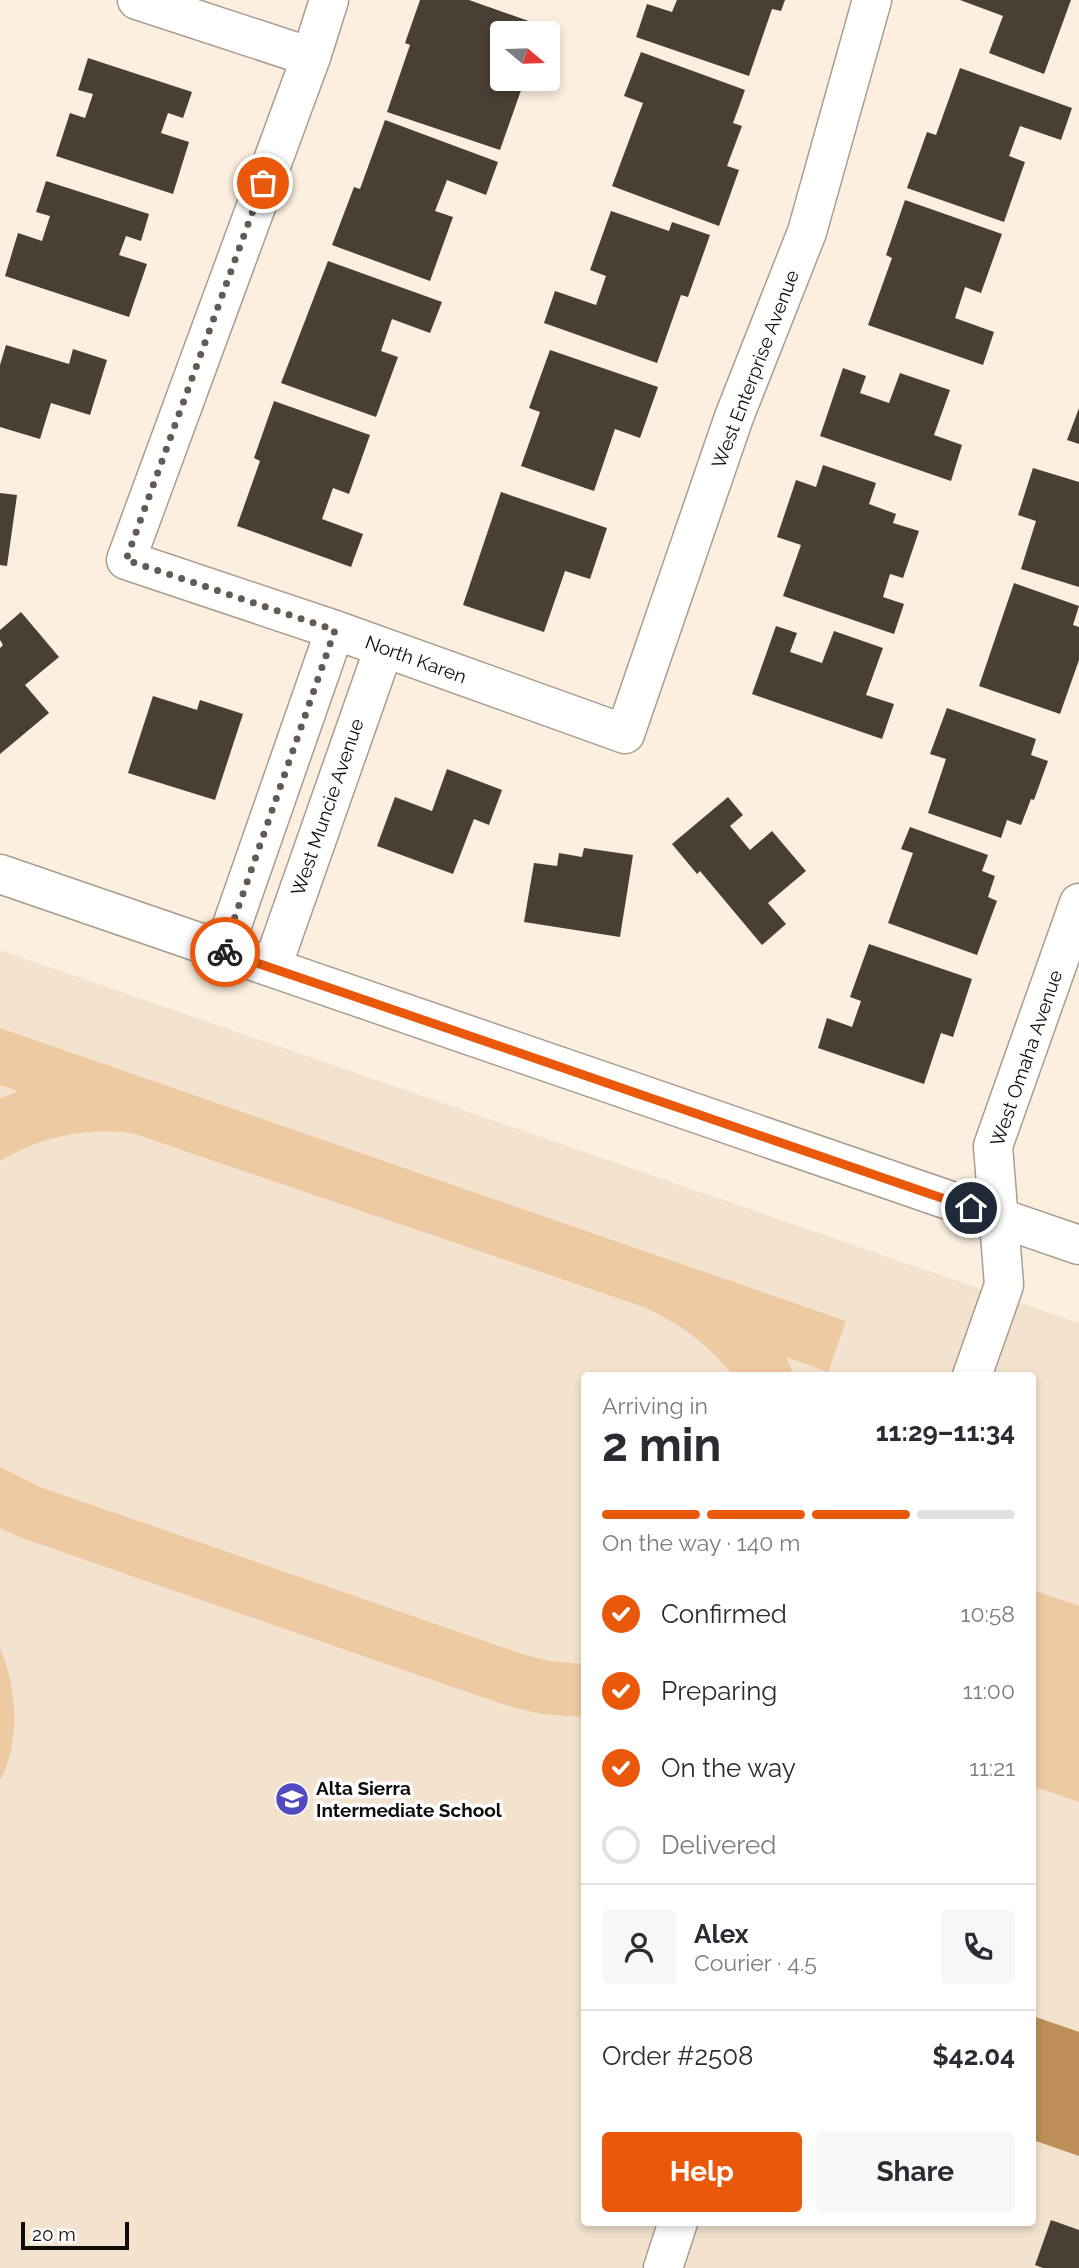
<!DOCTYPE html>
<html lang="en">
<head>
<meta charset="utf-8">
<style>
	:root { --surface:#fff; --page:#f7f7f7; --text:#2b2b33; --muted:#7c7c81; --line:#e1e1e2; --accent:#ea580c }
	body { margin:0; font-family:Raleway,sans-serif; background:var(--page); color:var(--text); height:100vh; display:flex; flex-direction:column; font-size:26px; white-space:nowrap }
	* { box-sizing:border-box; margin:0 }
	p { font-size:23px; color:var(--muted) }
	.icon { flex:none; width:38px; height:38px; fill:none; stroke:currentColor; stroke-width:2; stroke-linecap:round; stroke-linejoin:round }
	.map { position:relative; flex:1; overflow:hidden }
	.details { position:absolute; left:581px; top:1372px; width:455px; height:854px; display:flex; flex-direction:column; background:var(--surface); border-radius:7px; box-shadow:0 4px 10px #0003 }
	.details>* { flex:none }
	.needle { width:46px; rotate:109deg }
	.controls { position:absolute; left:490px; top:21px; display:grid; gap:14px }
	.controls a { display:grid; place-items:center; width:70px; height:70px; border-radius:7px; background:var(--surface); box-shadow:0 4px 10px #0003; font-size:35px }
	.scale { position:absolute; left:21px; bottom:18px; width:108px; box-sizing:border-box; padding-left:7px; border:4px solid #100c07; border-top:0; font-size:19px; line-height:24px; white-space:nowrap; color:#100c07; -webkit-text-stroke:5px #fefefe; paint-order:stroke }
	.pin { position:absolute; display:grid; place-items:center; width:60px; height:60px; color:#fff; margin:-30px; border:4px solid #fff; border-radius:50%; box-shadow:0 2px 7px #0007 }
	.courier { position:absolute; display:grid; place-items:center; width:70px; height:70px; margin:-35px; border:5px solid #ea580c; border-radius:50%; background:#fff; color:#222; box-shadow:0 2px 9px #0007 }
	.head em { font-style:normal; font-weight:700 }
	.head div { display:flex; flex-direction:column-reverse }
	.head { display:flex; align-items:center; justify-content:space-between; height:119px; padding:0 21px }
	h1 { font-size:46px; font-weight:700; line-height:52px }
	.bar { display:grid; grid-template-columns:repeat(4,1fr); gap:10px 7px; align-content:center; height:84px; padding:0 21px }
	.bar i { height:9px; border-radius:5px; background:var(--line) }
	.bar .active { background:var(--accent) }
	.bar p { grid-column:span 4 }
	.line { display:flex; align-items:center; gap:18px; padding:0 21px; border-top:2px solid var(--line) }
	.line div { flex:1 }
	.round { display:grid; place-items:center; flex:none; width:74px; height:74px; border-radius:7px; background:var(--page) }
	ol { padding:0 21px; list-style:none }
	li { display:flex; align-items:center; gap:21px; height:77px }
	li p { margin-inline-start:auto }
	li .icon { padding:7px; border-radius:50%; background:var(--accent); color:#fff; stroke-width:4 }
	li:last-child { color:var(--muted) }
	li i { width:38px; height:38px; border:4px solid var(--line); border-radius:50% }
	.action { display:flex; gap:14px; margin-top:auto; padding:14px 21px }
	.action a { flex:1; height:80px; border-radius:7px; background:var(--accent); color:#fff; font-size:28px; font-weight:700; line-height:80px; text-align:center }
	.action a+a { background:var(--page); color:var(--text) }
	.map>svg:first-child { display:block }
	.built { fill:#f3e2ce; fill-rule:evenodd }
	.green { fill:#edcaa2 }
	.water { fill:#bd8f58 }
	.building { fill:#4a3f34 }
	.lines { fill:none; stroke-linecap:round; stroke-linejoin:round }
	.street-casing { stroke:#a99d90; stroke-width:41 }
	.secondary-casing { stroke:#a99d90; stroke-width:41 }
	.street { stroke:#fff; stroke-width:38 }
	.secondary { stroke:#fff; stroke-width:38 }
	.done { stroke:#635b53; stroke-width:7; stroke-dasharray:0 12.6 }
	.route { stroke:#ea580c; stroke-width:9 }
	.labels { text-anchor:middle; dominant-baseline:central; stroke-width:7; stroke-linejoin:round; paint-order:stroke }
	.street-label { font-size:19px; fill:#100c07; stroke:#fefefe }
	.poi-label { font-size:19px; font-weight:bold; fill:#100c07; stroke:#fefefe; text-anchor:start }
</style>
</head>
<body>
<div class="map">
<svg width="1079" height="2268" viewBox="0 0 1079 2268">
	<rect width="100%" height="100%" fill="#fcefe0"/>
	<!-- built -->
	<path class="built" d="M0,950l1079,373v945h-1079zM584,1376h448v846h-448z"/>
	<!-- green -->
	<g class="green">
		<path d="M0,1028l846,293 -18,51 -42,-15 8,18h-61c-26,-31 -52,-51 -89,-68l-512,-174c-48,-5 -90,3 -132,28v-62l18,-8 -18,-6z"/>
		<path d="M0,1467l40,20 482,167 28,7 34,3v53l-43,-3 -36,-9 -483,-167 -22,-10z"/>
		<path d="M1033,1590l46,16v196l-46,-16z"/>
		<path d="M0,1648c17,40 21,93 0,132z"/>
	</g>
	<!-- water -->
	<path class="water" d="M1033,2016l46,16v124l-46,-16z"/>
	<!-- building -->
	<g class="building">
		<path d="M420,0h49l74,26 -2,7h-39v46h23l-25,71 -113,-38 23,-67 -5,-2z"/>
		<path d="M677,0h108l-4,11 -9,-2 -23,67 -113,-39 11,-33 25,8z"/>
		<path d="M960,0h111l-27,74 -55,-21 14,-37z"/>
		<path d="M641,52l104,38 -12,33 9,3 -15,40 12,4 -20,56 -107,-40 31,-83 -19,-7z"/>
		<path d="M88,58l104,34 -9,26 -15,-5 -7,20 28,9 -16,52 -117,-38 14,-43 15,5 8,-24 -15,-4z"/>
		<path d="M960,68l112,40 -11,32 -41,-14 -11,30 16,6 -21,60 -97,-34 20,-56 9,3z"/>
		<path d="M385,120l113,42 -12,33 -39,-15 -12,31 18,6 -23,64 -98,-36 22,-58 6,2z"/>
		<path d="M46,181l103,33 -8,27 -15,-5 -7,19 28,9 -18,53 -124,-41 13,-43 24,8 8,-25 -14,-4z"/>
		<path d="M905,200l97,34 -21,59 -16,-6 -10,31 39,14 -11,33 -115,-40 24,-67 -6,-3z"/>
		<path d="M611,211l58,20 3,-9 38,13 -22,62 -7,-2 -24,68 -113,-40 11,-32 41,14 10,-29 -16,-6z"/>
		<path d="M328,261l114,41 -12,31 -38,-14 -11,32 17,6 -22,60 -95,-34z"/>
		<path d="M6,345l63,19 4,-15 34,11 -17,55 -39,-12 -11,36 -40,-12v-62z"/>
		<path d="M550,350l108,37 -18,51 -25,-9 -21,62 -73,-25 19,-54 -11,-4z"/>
		<path d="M843,368l23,8 -6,17 29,10 11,-30 50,17 -16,45 28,10 -11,36 -131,-45z"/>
		<path d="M274,401l96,34 -21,59 -16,-6 -11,31 41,15 -12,33 -114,-41 23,-65 -6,-3z"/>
		<path d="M1079,408v36l-12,-4z"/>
		<path d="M823,465l53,18 -7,21 27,10 -3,9 26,8 -16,47 -13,-4 -7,23 21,7 -10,30 -111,-38 18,-51 -24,-8 19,-57 20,7z"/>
		<path d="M1033,468l46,14v105l-58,-18 15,-48 -18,-6z"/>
		<path d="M501,492l106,36 -17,51 -25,-8 -21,61 -81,-27z"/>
		<path d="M0,493l17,2 -10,71 -7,-1z"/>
		<path d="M1014,583l65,23 -6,19 6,2v33l-19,54 -81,-28z"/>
		<path d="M21,612l38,45 -34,28 24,28 -49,41v-106l3,-3 -3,-5v-10z"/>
		<path d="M776,626l21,7 -7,19 32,11 12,-32 49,17 -17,47 28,9 -12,35 -130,-45z"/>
		<path d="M153,696l44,14 3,-10 43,14 -28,86 -87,-27z"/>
		<path d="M947,708l89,31 -5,16 17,6 -14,39 -3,-1 -10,26 -14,-5 -6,18 -73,-25 18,-54 -16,-5z"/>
		<path d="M447,769l55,21 -13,35 -15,-6 -21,55 -76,-28 18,-49 37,14z"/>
		<path d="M728,797l15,18 -13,11 20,24 22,-19 34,40 -38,32 18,21 -24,21 -62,-74 -3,3 -25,-30z"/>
		<path d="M910,827l78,28 -6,16 13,5 -7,21 9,4 -20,54 -89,-32 25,-70 -12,-4z"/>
		<path d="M584,848l49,7 -13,82 -96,-15 10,-59 23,3 2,-13 23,4z"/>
		<path d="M869,944l103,35 -19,58 -12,-4 -17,51 -106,-36 9,-30 25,9 9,-26 -11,-4z"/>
		<path d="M1051,2220l28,10v38h-36l-8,-3z"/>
	</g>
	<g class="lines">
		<!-- street casing -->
		<g class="street-casing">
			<g id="street">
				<path d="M137,0l174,57"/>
				<path d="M329,0l-18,57 -185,503 209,70 290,104 109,-317 73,-185 65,-232"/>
				<path d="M223,951l112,-321"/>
				<path d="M272,967l112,-319"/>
				<path d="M972,1376l32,-91 -11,-139 86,-243"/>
				<path d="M663,2268l15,-46"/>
			</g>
		</g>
		<!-- secondary casing -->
		<g class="secondary-casing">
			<path id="secondary" d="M0,874l1079,371"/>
		</g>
		<!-- street -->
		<use href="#street" class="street"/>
		<!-- secondary -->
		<use href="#secondary" class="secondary"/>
	</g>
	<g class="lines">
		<!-- done -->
		<path class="done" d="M225,952l-2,-1 112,-321 -209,-70 137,-377"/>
		<!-- route -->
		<path class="route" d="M225,952l746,256"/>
	</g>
	<!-- icons -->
	<defs>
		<g id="school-disc" transform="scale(1.75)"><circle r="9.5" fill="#514ac1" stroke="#fefefe"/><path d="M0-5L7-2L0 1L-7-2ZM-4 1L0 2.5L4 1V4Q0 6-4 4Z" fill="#fff"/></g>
	</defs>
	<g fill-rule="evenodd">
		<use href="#school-disc" x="292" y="1799"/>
	</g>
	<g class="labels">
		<!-- street labels -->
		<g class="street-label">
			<text transform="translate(755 369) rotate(-69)">West Enterprise Avenue</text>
			<text transform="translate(416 659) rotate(20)">North Karen</text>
			<text transform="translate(327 807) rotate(-71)">West Muncie Avenue</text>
			<text transform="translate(1026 1058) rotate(-71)">West Omaha Avenue</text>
		</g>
		<!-- poi labels -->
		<g class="poi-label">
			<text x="316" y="1788">Alta Sierra<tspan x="316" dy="22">Intermediate School</tspan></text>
		</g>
	</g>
</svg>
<div class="controls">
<a><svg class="needle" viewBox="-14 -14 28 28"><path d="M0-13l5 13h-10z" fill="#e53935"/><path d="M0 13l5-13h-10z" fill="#7c7c81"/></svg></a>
</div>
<div class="scale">20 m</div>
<div class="pin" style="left:263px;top:183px;background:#ea580c"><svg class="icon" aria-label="bag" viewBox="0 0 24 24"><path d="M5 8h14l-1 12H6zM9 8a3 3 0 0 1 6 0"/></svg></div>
<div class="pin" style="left:971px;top:1208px;background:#1f2937"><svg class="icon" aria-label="home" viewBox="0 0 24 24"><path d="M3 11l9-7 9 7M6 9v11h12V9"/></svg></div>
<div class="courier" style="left:225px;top:952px"><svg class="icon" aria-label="bike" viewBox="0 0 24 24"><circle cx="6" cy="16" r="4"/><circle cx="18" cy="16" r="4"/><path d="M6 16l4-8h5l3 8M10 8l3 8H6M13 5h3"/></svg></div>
<section class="details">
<div class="head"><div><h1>2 min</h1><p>Arriving in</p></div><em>11:29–11:34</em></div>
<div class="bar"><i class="active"></i><i class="active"></i><i class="active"></i><i></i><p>On the way · 140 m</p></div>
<ol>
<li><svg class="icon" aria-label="check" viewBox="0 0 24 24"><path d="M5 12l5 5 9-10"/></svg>Confirmed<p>10:58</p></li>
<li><svg class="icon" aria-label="check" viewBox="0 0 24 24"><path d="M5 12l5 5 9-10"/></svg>Preparing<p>11:00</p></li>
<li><svg class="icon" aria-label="check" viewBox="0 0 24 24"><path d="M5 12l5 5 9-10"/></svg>On the way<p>11:21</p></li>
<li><i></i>Delivered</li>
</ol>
<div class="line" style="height:126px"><a class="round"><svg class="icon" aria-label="person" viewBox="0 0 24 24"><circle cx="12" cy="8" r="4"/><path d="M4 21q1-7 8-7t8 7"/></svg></a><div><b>Alex</b><p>Courier · 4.5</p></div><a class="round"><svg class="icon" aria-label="phone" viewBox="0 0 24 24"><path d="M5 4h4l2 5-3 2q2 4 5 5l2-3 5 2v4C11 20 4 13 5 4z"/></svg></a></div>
<div class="line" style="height:91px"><div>Order #2508</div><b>$42.04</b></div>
<div class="action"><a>Help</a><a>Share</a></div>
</section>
</div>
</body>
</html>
